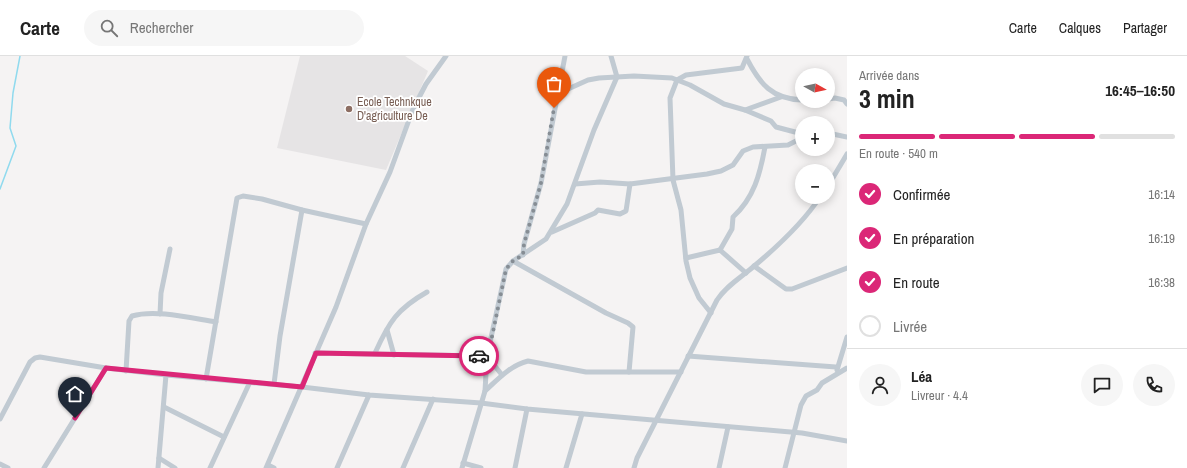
<!DOCTYPE html>
<html lang="fr">
<head>
<meta charset="utf-8">
<style>
	:root { --surface:#fff; --page:#f6f6f6; --text:#222; --muted:#767676; --line:#e0e0e0; --accent:#db2777 }
	body { margin:0; font-family:"Archivo Narrow",sans-serif; background:var(--page); color:var(--text); height:100vh; display:flex; flex-direction:column; font-size:15px; white-space:nowrap }
	* { box-sizing:border-box; margin:0 }
	p { font-size:13px; color:var(--muted) }
	.icon { flex:none; width:22px; height:22px; fill:none; stroke:currentColor; stroke-width:2; stroke-linecap:round; stroke-linejoin:round }
	.map { position:relative; flex:1; overflow:hidden }
	.sheet { display:flex; flex-direction:column; background:var(--surface); width:340px }
	.sheet>* { flex:none }
	.needle { width:26px; rotate:98deg }
	.controls { position:absolute; left:795px; top:12px; display:grid; gap:8px }
	.controls a { display:grid; place-items:center; width:40px; height:40px; border-radius:50%; background:var(--surface); box-shadow:0 2px 10px #0003; font-size:20px }
	.pin { position:absolute; display:grid; place-items:center; width:34px; height:34px; color:#fff; margin:-41px -17px; border-radius:50% 50% 50% 0; rotate:-45deg; box-shadow:0 0 4px #0007 }
	.pin .icon { rotate:45deg }
	.courier { position:absolute; display:grid; place-items:center; width:40px; height:40px; margin:-20px; border:3px solid #db2777; border-radius:50%; background:#fff; color:#222; box-shadow:0 1px 5px #0007 }
	.overview em { font-style:normal; font-weight:700 }
	.overview div { display:flex; flex-direction:column-reverse }
	.overview { display:flex; align-items:center; justify-content:space-between; height:68px; padding:0 12px }
	h1 { font-size:26px; font-weight:700; line-height:30px }
	.bar { display:grid; grid-template-columns:repeat(4,1fr); gap:6px 4px; align-content:center; height:48px; padding:0 12px }
	.bar i { height:5px; border-radius:3px; background:var(--line) }
	.bar .selected { background:var(--accent) }
	.bar p { grid-column:span 4 }
	.line { display:flex; align-items:center; gap:10px; padding:0 12px; border-top:1px solid var(--line) }
	.line div { flex:1 }
	.round { display:grid; place-items:center; flex:none; width:42px; height:42px; border-radius:21px; background:var(--page) }
	ol { padding:0 12px; list-style:none }
	li { display:flex; align-items:center; gap:12px; height:44px }
	li p { margin-inline-start:auto }
	li .icon { padding:4px; border-radius:50%; background:var(--accent); color:#fff; stroke-width:4 }
	li:last-child { color:var(--muted) }
	li i { width:22px; height:22px; border:2px solid var(--line); border-radius:50% }
	header { display:flex; align-items:center; gap:24px; box-sizing:border-box; height:56px; padding:0 20px; background:var(--surface); border-bottom:1px solid var(--line) }
	header strong { font-size:19px }
	nav { display:flex; gap:22px; margin-inline-start:auto; font-size:14px }
	.search { width:280px; height:36px; background:var(--page); display:flex; align-items:center; gap:10px; box-sizing:border-box; padding:0 14px; border-radius:22px; color:var(--muted); font-size:15px }
	main { display:flex; flex:1; min-height:0 }
	.map>svg:first-child { display:block }
	.education { fill:#e6e4e5 }
	.lines { fill:none; stroke-linecap:round; stroke-linejoin:round }
	.stream { stroke:#90daee; stroke-width:1.5 }
	.minor { stroke:#c1cad2; stroke-width:5 }
	.done { stroke:#868d94; stroke-width:4; stroke-dasharray:0 7.2 }
	.route { stroke:#db2777; stroke-width:5 }
	.education-dot { fill:#8d6e63; stroke:#fff; stroke-width:1.5 }
	.labels { text-anchor:middle; dominant-baseline:central; stroke-width:3.5; stroke-linejoin:round; paint-order:stroke }
	.education-label { font-size:12px; fill:#785e54; stroke:#fff; text-anchor:start }
</style>
</head>
<body>
<header>
<strong>Carte</strong>
<div class="search"><svg class="icon" aria-label="search" viewBox="0 0 24 24"><circle cx="10" cy="10" r="6"/><path d="M15 15l6 6"/></svg>Rechercher</div>
<nav><a>Carte</a><a>Calques</a><a>Partager</a></nav>
</header>
<main>
<div class="map">
<svg width="847" height="412" viewBox="0 0 847 412">
	<rect width="100%" height="100%" fill="#f5f3f3"/>
	<!-- education -->
	<path class="education" d="M300,0h105l23,15 -42,99 -109,-22z"/>
	<g class="lines">
		<!-- stream -->
		<path class="stream" d="M0,133l16,-43 -6,-18 3,-35 7,-37"/>
		<!-- minor -->
		<g class="minor">
			<path d="M747,3c13,25 25,40 55,41"/>
			<path d="M568,33l20,-9 11,-2 35,-2 38,2 18,7 34,19 21,6 26,11 5,6 19,5h7"/>
			<path d="M828,43l7,-1 9,2 3,4"/>
			<path d="M745,54l36,-13"/>
			<path d="M828,77l19,4"/>
			<path d="M575,128l25,-2 30,2 77,-10 14,-3 12,-6 10,-14 10,-4 35,-2 14,-7"/>
			<path d="M828,130l19,-32"/>
			<path d="M552,176l43,-19 3,-3 22,4 6,-3 4,-27"/>
			<path d="M720,194l12,-21 1,-12c21,-19 27,-43 32,-70"/>
			<path d="M523,199l1,-11 17,-61 24,-127"/>
			<path d="M686,202l34,-8 26,23"/>
			<path d="M513,205l93,52 22,10 5,4 -4,45"/>
			<path d="M754,210l32,23h6l55,-21"/>
			<path d="M711,257l-12,-15 -9,-20 -4,-17 -5,-51 -8,-30 -3,-82 7,-18 9,-5 56,-7 5,-12"/>
			<path d="M160,258l1,-21 9,-44"/>
			<path d="M387,274l7,25"/>
			<path d="M315,297l172,3 15,19"/>
			<path d="M375,297c14,-31 22,-44 52,-61"/>
			<path d="M688,300l148,11"/>
			<path d="M837,314l10,-33"/>
			<path d="M126,315l3,-50 3,-5c23,-7 59,2 84,6"/>
			<path d="M206,323l31,-181 6,-2 19,3 40,11 64,14"/>
			<path d="M274,328l6,-48 22,-126"/>
			<path d="M485,335c13,-12 26,-26 43,-30l58,11h95"/>
			<path d="M164,351l60,30"/>
			<path d="M0,363l30,-57 5,-4 5,-1 66,11 60,7 136,12 67,8 112,8 46,6 275,24 45,8"/>
			<path d="M159,402l16,10"/>
			<path d="M463,407l18,5"/>
			<path d="M0,408l8,4"/>
			<path d="M268,409l6,3"/>
			<path d="M44,412l62,-100"/>
			<path d="M158,412l8,-93"/>
			<path d="M210,412l40,-86"/>
			<path d="M266,412l70,-161 30,-83 24,-52 23,-63 13,-25 20,-28"/>
			<path d="M337,412l32,-73"/>
			<path d="M403,412l30,-69"/>
			<path d="M462,412l23,-77 2,-35 19,-87 7,-8 33,-22 21,-35 27,-74 23,-53 -6,-21"/>
			<path d="M515,412l12,-59"/>
			<path d="M566,412l16,-54"/>
			<path d="M634,412l3,-10 80,-158c9,-14 23,-22 36,-33 24,-20 50,-44 67,-70"/>
			<path d="M719,412l9,-41"/>
			<path d="M785,412l16,-63 5,-9 11,-6 5,-7 25,-15"/>
		</g>
	</g>
	<g class="lines">
		<!-- done -->
		<path class="done" d="M479,300h9l18,-87 7,-8 10,-6 1,-11 17,-61 13,-75"/>
		<!-- route -->
		<path class="route" d="M75,362l31,-50 196,19 14,-34 163,3"/>
	</g>
	<!-- markers -->
	<circle class="education-dot" cx="349" cy="53" r="4"/>
	<g class="labels">
		<!-- education labels -->
		<g class="education-label">
			<text x="357" y="46">Ecole Technkque<tspan x="357" dy="14">D'agriculture De</tspan></text>
		</g>
	</g>
</svg>
<div class="controls">
<a><svg class="needle" viewBox="-14 -14 28 28"><path d="M0-13l5 13h-10z" fill="#e53935"/><path d="M0 13l5-13h-10z" fill="#767676"/></svg></a>
<a>+</a>
<a>−</a>
</div>
<div class="pin" style="left:554px;top:52px;background:#ea580c"><svg class="icon" aria-label="bag" viewBox="0 0 24 24"><path d="M5 8h14l-1 12H6zM9 8a3 3 0 0 1 6 0"/></svg></div>
<div class="pin" style="left:75px;top:362px;background:#1f2937"><svg class="icon" aria-label="home" viewBox="0 0 24 24"><path d="M3 11l9-7 9 7M6 9v11h12V9"/></svg></div>
<div class="courier" style="left:479px;top:300px"><svg class="icon" aria-label="car" viewBox="0 0 24 24"><path d="M5 17H2v-5l4-1 3-4h7l3 4 3 1v5h-3M9 17h6M6 11h13"/><circle cx="7" cy="17" r="2"/><circle cx="17" cy="17" r="2"/></svg></div>
</div>
<section class="sheet">
<div class="overview"><div><h1>3 min</h1><p>Arrivée dans</p></div><em>16:45–16:50</em></div>
<div class="bar"><i class="selected"></i><i class="selected"></i><i class="selected"></i><i></i><p>En route · 540 m</p></div>
<ol>
<li><svg class="icon" aria-label="check" viewBox="0 0 24 24"><path d="M5 12l5 5 9-10"/></svg>Confirmée<p>16:14</p></li>
<li><svg class="icon" aria-label="check" viewBox="0 0 24 24"><path d="M5 12l5 5 9-10"/></svg>En préparation<p>16:19</p></li>
<li><svg class="icon" aria-label="check" viewBox="0 0 24 24"><path d="M5 12l5 5 9-10"/></svg>En route<p>16:38</p></li>
<li><i></i>Livrée</li>
</ol>
<div class="line" style="height:72px"><a class="round"><svg class="icon" aria-label="person" viewBox="0 0 24 24"><circle cx="12" cy="8" r="4"/><path d="M4 21q1-7 8-7t8 7"/></svg></a><div><b>Léa</b><p>Livreur · 4.4</p></div><a class="round"><svg class="icon" aria-label="chat" viewBox="0 0 24 24"><path d="M4 5h16v11H9l-5 4z"/></svg></a><a class="round"><svg class="icon" aria-label="phone" viewBox="0 0 24 24"><path d="M5 4h4l2 5-3 2q2 4 5 5l2-3 5 2v4C11 20 4 13 5 4z"/></svg></a></div>
</section>
</main>
</body>
</html>
